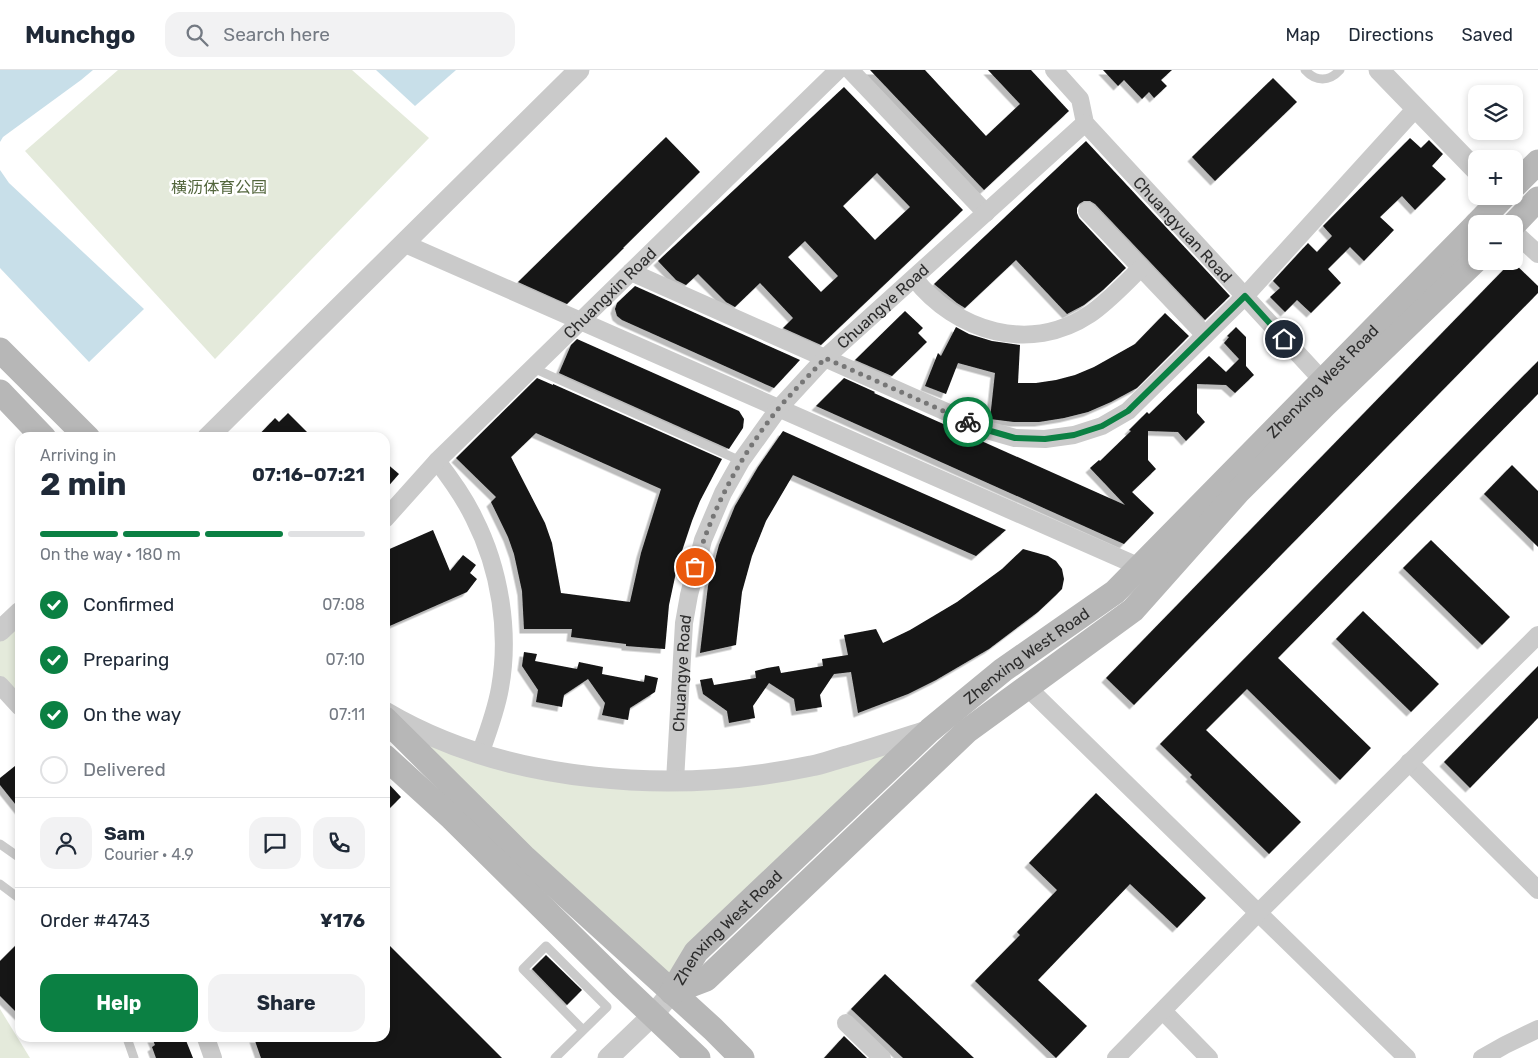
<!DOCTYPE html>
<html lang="en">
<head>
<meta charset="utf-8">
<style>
	:root { --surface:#fff; --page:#f2f2f3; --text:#1f2937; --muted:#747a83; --line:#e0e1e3; --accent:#0b8043 }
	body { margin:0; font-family:Rubik,"Noto Sans SC",sans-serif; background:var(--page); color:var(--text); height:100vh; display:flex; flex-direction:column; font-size:19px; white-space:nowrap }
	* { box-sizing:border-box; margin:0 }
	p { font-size:16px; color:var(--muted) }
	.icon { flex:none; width:28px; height:28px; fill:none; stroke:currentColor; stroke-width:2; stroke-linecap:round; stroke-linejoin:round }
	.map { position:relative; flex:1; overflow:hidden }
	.panel { position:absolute; left:15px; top:362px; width:375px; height:610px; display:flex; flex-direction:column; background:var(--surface); border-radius:15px; box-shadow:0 2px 8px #0003 }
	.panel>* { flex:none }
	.tools { position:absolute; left:1468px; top:15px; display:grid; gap:10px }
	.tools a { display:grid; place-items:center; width:55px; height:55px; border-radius:10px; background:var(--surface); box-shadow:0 2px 8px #0003; font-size:25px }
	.pin { position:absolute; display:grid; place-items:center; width:42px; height:42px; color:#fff; margin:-21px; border:2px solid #fff; border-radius:50%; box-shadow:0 1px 5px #0007 }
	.courier { position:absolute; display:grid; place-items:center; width:50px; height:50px; margin:-25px; border:4px solid #0b8043; border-radius:50%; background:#fff; color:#222; box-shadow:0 1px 6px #0007 }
	.headline em { font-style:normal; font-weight:700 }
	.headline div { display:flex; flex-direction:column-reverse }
	.headline { display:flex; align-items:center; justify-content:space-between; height:85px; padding:0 25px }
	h1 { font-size:32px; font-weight:700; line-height:38px }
	.bar { display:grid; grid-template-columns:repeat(4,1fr); gap:8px 5px; align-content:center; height:60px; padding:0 25px }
	.bar i { height:6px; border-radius:4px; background:var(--line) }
	.bar .on { background:var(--accent) }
	.bar p { grid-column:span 4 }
	.line { display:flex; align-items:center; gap:12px; padding:0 25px; border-top:1px solid var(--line) }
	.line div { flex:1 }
	.round { display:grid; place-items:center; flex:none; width:52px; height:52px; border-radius:15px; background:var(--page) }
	ol { padding:0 25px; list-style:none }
	li { display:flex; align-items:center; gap:15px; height:55px }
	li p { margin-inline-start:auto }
	li .icon { padding:5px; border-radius:50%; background:var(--accent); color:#fff; stroke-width:4 }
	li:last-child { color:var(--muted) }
	li i { width:28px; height:28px; border:2px solid var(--line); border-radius:50% }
	.primary-button { display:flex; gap:10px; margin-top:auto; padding:10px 25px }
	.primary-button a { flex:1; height:58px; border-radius:15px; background:var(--accent); color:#fff; font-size:20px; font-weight:700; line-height:58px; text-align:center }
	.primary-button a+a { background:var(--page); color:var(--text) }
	header { display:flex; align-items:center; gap:30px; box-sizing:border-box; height:70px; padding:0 25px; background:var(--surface); border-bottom:1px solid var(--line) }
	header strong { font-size:24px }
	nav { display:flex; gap:28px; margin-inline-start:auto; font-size:18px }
	.search { width:350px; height:45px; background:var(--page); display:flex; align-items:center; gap:12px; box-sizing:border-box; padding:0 18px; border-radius:15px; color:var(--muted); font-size:19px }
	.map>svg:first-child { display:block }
	.green { fill:#e4eadb }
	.water { fill:#c8dfe9 }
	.building { fill:#141414; fill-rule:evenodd; filter:url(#shadow) }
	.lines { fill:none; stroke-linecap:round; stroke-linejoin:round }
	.service { stroke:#cacaca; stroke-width:9 }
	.minor { stroke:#cacaca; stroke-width:18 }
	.tertiary { stroke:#cacaca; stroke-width:21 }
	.secondary { stroke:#b7b7b7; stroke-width:25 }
	.done { stroke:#767676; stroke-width:5; stroke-dasharray:0 9 }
	.route { stroke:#0b8043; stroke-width:6 }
	.labels { text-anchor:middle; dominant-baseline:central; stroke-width:5; stroke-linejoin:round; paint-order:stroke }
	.park-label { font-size:16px; fill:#53663d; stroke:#fff }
	.street-label { font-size:16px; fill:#2d2d2d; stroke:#fff }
</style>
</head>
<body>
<header>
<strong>Munchgo</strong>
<div class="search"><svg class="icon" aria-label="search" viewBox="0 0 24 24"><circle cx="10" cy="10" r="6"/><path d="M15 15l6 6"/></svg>Search here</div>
<nav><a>Map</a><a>Directions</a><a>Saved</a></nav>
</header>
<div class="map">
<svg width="1538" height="988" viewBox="0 0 1538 988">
	<defs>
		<filter id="shadow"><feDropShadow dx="-4.5" dy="4.5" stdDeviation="0" flood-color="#0004"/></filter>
	</defs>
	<rect width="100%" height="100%" fill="#fff"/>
	<!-- green -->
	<g class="green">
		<path d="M118,0h234l77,68 -214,221 -190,-208z"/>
		<path d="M20,542v95l-20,-22v-54z"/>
		<path d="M409,655l71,29 230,26 220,-50 -261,259z"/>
		<path d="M0,939l30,49h-30z"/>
	</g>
	<!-- water -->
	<g class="water">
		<path d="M0,0h93l-12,10 -78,57 -3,5z"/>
		<path d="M376,0h80l-41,36z"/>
		<path d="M0,100l9,13 135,126 -55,53 -89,-94z"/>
	</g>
	<!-- building -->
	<g class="building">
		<path d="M870,0h55l61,66 34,-32 -32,-34h43l38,41 -85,79z"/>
		<path d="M1103,0h69l-11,10 6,6 -13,12 -5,-6 -7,7 -18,-19 -6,6z"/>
		<path d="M1273,8l24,24 -82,79 -23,-24z"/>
		<path d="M844,17l119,123 -142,135 -38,-17 10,-10 -33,-35 -25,24 -9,-5 -28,-28 -12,11 -10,-5 -18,-19zM877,103l33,34 -35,33 -32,-34zM805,171l33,35 -17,16 -33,-35z"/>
		<path d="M666,67l34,35 -77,76h1l-57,56 -49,-22z"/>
		<path d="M1410,68l11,10 8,-8 14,14 -11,12 14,13 -31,31 -13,-14 -22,21 14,13 -30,31 -14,-14 -22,22 13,14 -30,30 -14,-13 -12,12 -15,-15 10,-9 -7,-7 35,-38 9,9 15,-16 -9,-10z"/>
		<path d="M1086,71l144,155 -25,24 -110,-116 -5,-3h-6l-5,3 -2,4v5l2,5 47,50 -23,22 -19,15 -17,9 -51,-54 -51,48 -8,-5 -23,-19z"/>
		<path d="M1512,191l26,25v7l-404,412 -28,-27z"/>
		<path d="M635,216l154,69 11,5 -26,28 -152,-68 -5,-4 -2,-7 2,-6z"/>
		<path d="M905,241l18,17 -5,5 9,9 -35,34 -37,-16z"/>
		<path d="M1165,243l24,23 -52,52 -26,14 -23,10 -24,6 -25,4h-25l-24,-3 5,-46 -37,-10 -12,31 -21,-8 13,-33 3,3 15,-29 13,7 23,7 28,4 -2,38h18l20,-3 19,-5 19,-8 41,-23z"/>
		<path d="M1236,257l10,10v29l8,9 -19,18 -9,-8 -29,-1v29l8,9 -19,19 -8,-9 -30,-1v29l8,9 -24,23 22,21 -30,31 -308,-138 28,-28 31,14 -1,1 251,112 -35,-37 9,-8 1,1 31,-30 -2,-1 18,-18 2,2 60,-58 17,16 13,-13 -15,-16 5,-6 -2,-1z"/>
		<path d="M577,269l162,72 5,8 -1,9 -14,21 -170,-76 12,-28z"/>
		<path d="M1538,291v33l-260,264 93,90 -31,32 -93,-91 -41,41 95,92 -32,32 -79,-77 2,-2 -32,-31z"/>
		<path d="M537,308l16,7v-1l169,75 -22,42 -8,20 -14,42 -9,42 -4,44 -39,-3v-2l-55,-7 1,-8h-48l-2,-38 -8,-37 -6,-17 -17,-35 5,-5 -40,-39zM536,363l125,56 -20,64 -11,49 -69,-9 -9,-50 -7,-20 -34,-66z"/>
		<path d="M288,343l19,19 -6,6h-45l19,-20 4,4z"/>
		<path d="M783,361l69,31 154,68 -30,26 -183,-81 -27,46 -14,35 -10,36 -6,53 -36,8 8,-67 11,-41 16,-39 23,-39z"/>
		<path d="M385,392l14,12 -14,16z"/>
		<path d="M1512,395l26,26v56l-54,-53z"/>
		<path d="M433,460l17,41 13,-16 13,10 -6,8 7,6 -10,13 -82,36v-77z"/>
		<path d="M1431,470l79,77 -28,28 -79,-77z"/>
		<path d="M1023,479l25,7 8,5 6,8 2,10 -2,10 -7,7 -17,16 -49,37 -53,31 -28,14 -50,19 -7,-41 -17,2 -14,21 2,12 -26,4 -2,-12 -25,-16 -16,23 2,12 -26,5 -2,-12 -24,-17 -3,-14 12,-2 2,7 42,-7 -1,-7 12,-3 12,-2 2,7 42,-7 -1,-7 26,-4 -4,-20 32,-6 7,14 27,-13 47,-28 45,-33z"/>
		<path d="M1363,541l76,73 -28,28 -75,-73z"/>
		<path d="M524,582l13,2 -2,7 42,8 2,-7 24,5 -1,7 42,8 1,-7 13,3 -3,14 -25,16 -2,12 -26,-5 3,-12 -17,-24 -24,16 -2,12 -26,-5 2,-12 -16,-24z"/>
		<path d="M1538,596v52l-68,70 -26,-26z"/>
		<path d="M20,692v48l-20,-25v-7z"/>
		<path d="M385,710l16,17 -16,16z"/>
		<path d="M1096,723l110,105 -29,30 -47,-44 -92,96 49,46 -31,32 -81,-77 45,-46 -3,-3 40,-42 -28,-27z"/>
		<path d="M20,871v75l-20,-20v-35z"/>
		<path d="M385,871l117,117h-241l-7,-20h131z"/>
		<path d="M546,885l36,35 -15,15 -35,-36z"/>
		<path d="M885,904l89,84h-71l-52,-49z"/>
		<path d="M844,966l23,22h-43z"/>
		<path d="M152,968h33l8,20h-37l-4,-11 3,-2z"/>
	</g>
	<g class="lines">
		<!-- service -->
		<g class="service">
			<path d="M1305,0c11,12 24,12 35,0"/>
			<path d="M533,298l208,93"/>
			<path d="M0,774l20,14"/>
			<path d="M0,814l20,15"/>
			<path d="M127,968l7,20"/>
			<path d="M555,988l52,-51 -61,-61 -23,23 60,61"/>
		</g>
		<!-- minor -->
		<g class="minor">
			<path d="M850,0l136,143"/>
			<path id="s1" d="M1054,0l26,29 5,24 238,258"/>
			<path d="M1087,141l118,124"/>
			<path d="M1514,162l24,22"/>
			<path d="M403,173l737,324"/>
			<path d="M631,202l356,158 28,8 30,1 29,-4 28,-9 26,-15 117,-115 171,-188"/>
			<path d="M914,208c42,54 116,76 176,36 19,-13 35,-31 51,-46"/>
			<path d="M437,391c14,18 27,36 37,57 26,51 36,114 26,170 -4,23 -12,44 -20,66"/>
			<path id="s2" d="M385,449l52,-58 401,-391"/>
			<path d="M0,615l20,22"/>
			<path d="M1028,618l379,370"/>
			<path d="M1409,692l129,128"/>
			<path id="s3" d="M675,711l9,-158 5,-28 14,-55 20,-47 18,-32 38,-53 46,-50 260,-235"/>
			<path d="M1163,941l46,47"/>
			<path d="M846,953l36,35"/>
			<path d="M206,968l7,20"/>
			<path d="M1116,988l143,-146 279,-277"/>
			<path d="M1482,988l23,-13 33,-16"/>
		</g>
		<!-- tertiary -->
		<g class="tertiary">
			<path d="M1379,0l97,100"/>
			<path d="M207,368l372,-368"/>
			<path d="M0,561l20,-19"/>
			<path d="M385,642c122,72 289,83 426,54 12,-2 24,-7 36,-10 28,-8 55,-17 83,-26"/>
			<path d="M608,988l45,-43 19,-23"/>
		</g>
		<!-- secondary -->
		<g class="secondary">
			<path d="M1514,116l24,-24"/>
			<path d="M1477,154l27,-28"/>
			<path d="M1514,154l24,-25"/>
			<path d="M0,280l88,88"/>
			<path d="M0,322l44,46"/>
			<path d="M385,649l140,139 188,171 29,29"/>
			<path d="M385,687l67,61 169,167 77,73"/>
			<path id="s4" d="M672,922l24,-40 234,-222 73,-60 112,-78 361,-367"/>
			<path d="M672,922l34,-13 261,-248 166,-121 105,-118 87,-87 151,-145"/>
		</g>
	</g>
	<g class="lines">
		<!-- done -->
		<path class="done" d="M695,497c18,-60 44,-109 83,-158 15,-18 32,-34 47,-51l143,64"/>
		<!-- route -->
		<path class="route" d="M968,352l19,8 28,8 30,1 29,-4 28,-9 26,-15 117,-115 39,43"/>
	</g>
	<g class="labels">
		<!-- park labels -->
		<g class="park-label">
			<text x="219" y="117">横沥体育公园</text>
		</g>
		<!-- street labels -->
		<g class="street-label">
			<text stroke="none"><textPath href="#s1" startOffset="208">Chuangyuan Road</textPath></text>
			<text stroke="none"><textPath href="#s2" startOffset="319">Chuangxin Road</textPath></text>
			<text stroke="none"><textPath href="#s3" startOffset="542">Chuangye Road</textPath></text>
			<text stroke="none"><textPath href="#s4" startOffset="896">Zhenxing West Road</textPath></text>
			<text stroke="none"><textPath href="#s4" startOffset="491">Zhenxing West Road</textPath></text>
			<text stroke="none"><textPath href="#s3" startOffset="108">Chuangye Road</textPath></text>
			<text stroke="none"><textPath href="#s4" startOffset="86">Zhenxing West Road</textPath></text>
		</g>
	</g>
</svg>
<div class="tools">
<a><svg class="icon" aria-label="layers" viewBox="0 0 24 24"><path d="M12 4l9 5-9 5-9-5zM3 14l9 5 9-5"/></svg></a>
<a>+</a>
<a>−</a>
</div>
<div class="pin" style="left:695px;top:497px;background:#ea580c"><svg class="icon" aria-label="bag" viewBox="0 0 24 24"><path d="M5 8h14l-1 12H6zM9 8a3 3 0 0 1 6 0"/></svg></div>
<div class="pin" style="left:1284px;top:269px;background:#1f2937"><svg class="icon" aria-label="home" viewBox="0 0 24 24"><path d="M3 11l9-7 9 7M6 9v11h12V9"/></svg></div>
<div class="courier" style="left:968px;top:352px"><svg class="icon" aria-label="bike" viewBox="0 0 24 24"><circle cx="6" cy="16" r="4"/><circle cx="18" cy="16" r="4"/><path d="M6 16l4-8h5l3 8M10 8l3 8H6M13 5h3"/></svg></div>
<section class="panel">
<div class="headline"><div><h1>2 min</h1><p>Arriving in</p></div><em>07:16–07:21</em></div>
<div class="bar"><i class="on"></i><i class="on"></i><i class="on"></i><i></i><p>On the way · 180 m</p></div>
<ol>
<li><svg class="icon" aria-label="check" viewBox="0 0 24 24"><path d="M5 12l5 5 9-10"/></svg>Confirmed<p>07:08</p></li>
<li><svg class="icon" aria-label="check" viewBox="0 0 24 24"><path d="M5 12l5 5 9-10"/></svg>Preparing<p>07:10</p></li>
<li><svg class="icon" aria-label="check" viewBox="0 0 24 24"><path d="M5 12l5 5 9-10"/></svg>On the way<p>07:11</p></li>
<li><i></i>Delivered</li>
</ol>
<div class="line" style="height:90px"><a class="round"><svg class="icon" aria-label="person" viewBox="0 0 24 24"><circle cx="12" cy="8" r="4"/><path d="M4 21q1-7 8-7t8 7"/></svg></a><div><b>Sam</b><p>Courier · 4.9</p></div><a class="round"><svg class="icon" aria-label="chat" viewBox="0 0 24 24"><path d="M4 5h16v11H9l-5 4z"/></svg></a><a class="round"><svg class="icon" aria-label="phone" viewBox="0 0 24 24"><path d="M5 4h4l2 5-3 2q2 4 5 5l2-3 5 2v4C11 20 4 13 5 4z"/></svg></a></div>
<div class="line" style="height:65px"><div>Order #4743</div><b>¥176</b></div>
<div class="primary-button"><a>Help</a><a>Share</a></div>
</section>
</div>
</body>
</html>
